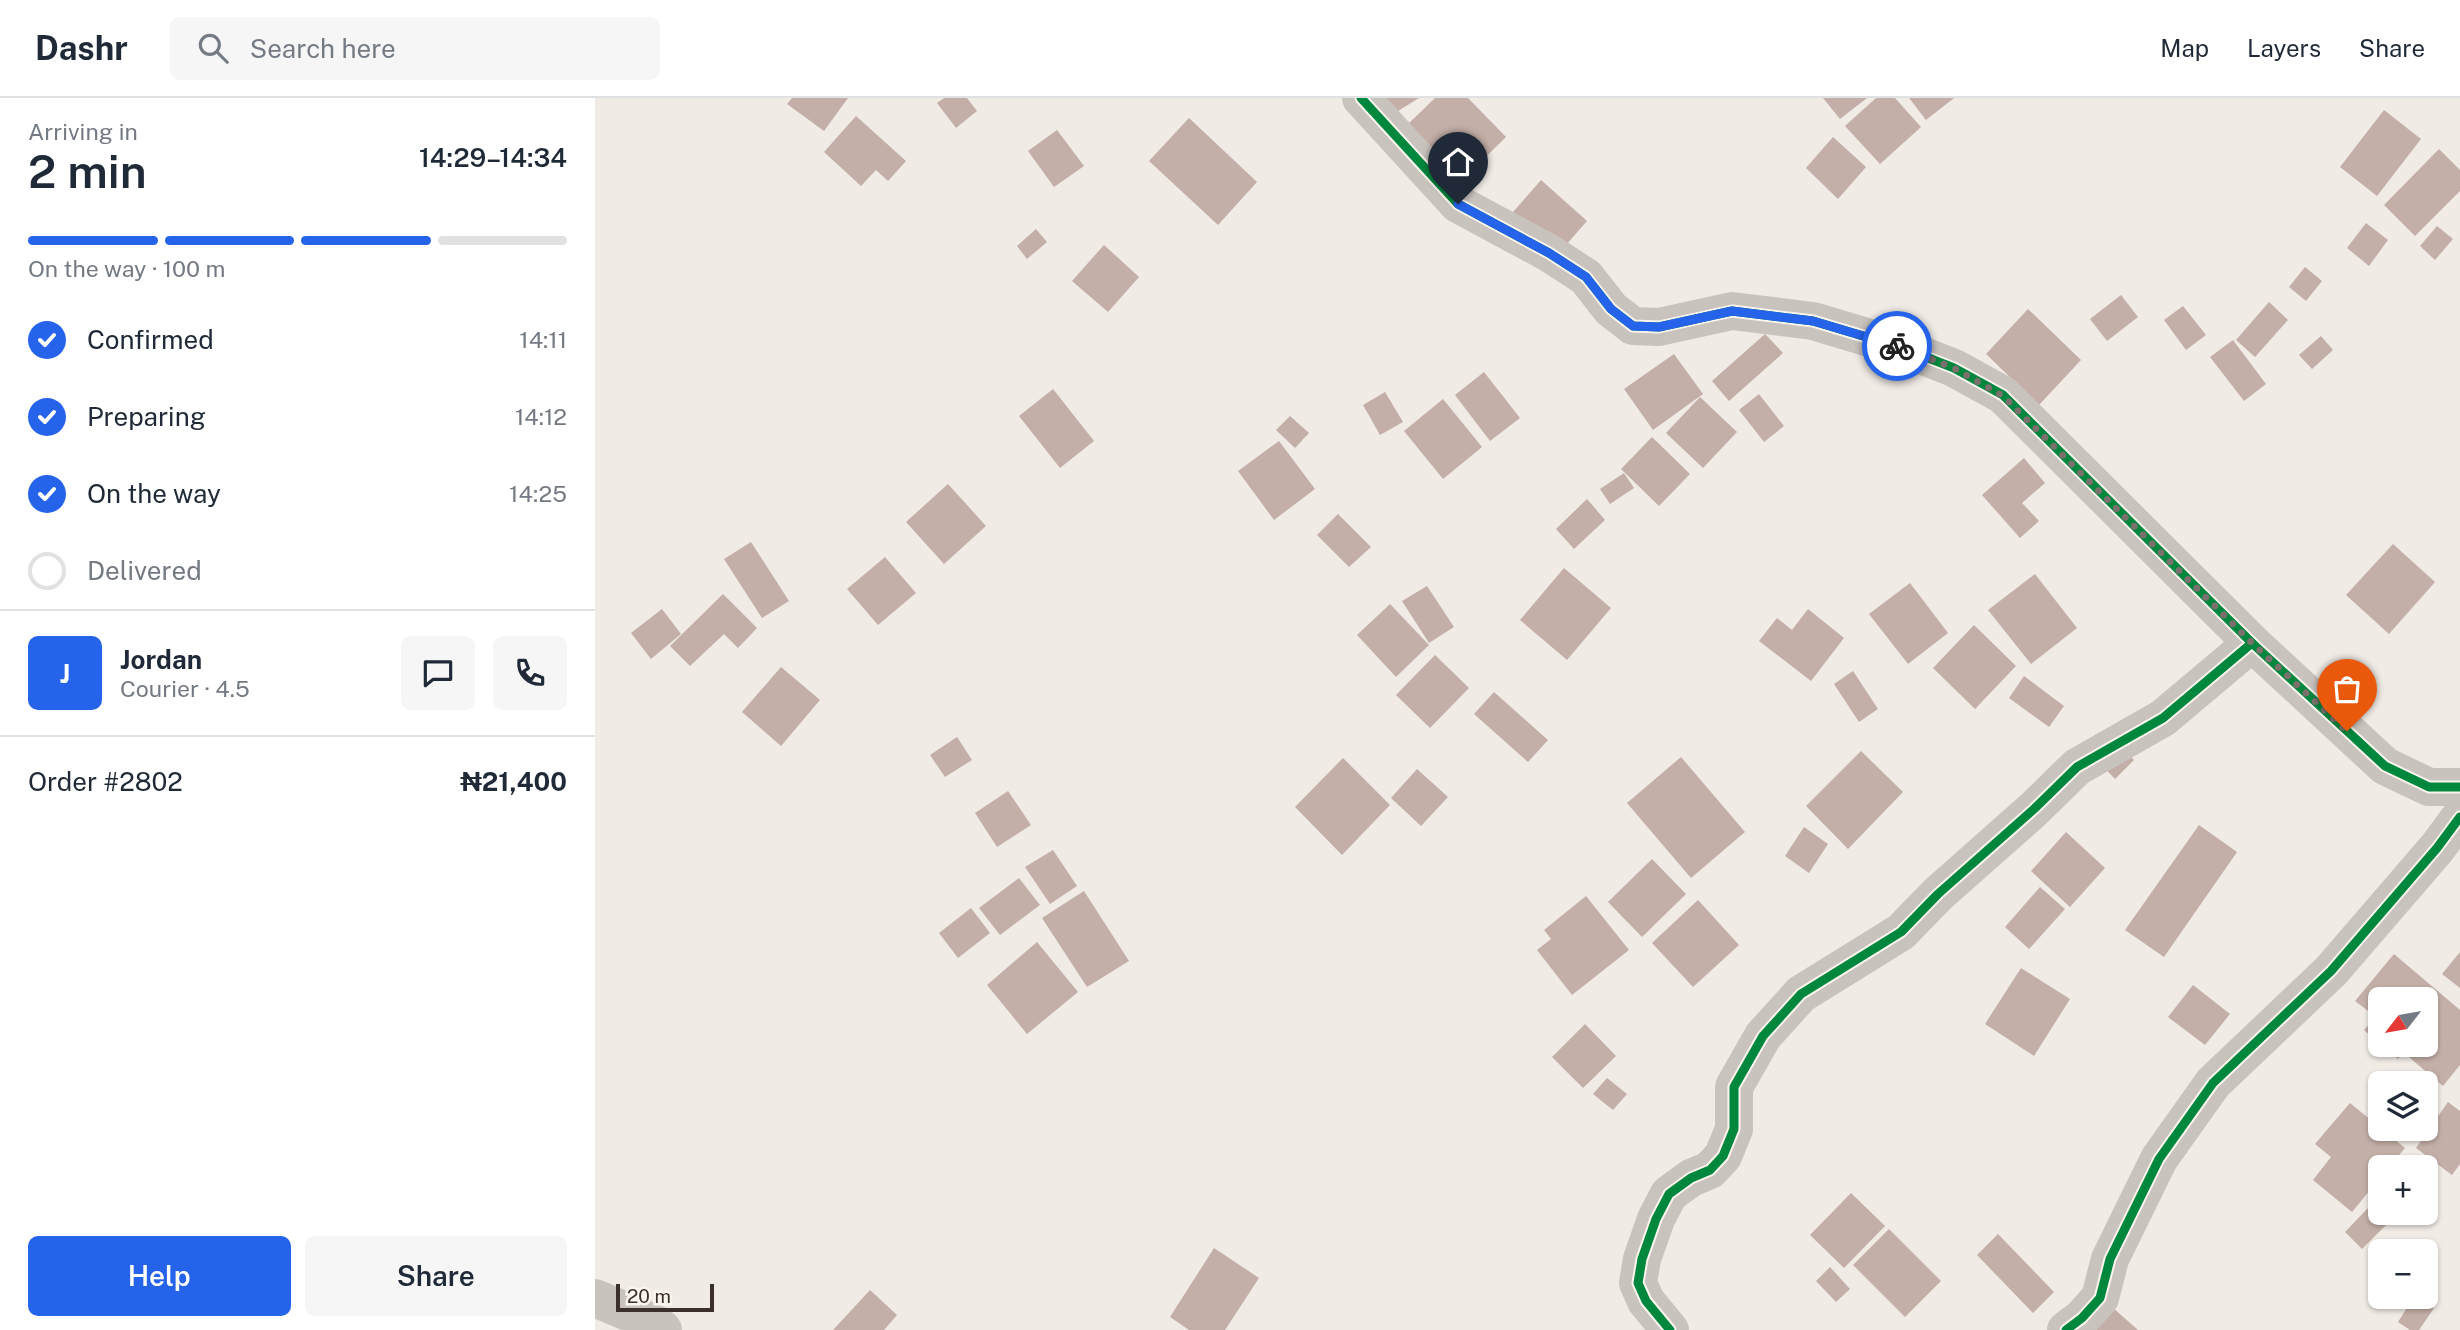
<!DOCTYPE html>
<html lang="en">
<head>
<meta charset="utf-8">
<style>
	:root { --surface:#fff; --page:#f6f6f7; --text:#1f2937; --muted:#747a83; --line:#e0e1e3; --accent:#2563eb }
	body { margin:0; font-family:"Public Sans",sans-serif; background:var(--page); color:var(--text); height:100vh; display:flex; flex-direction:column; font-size:26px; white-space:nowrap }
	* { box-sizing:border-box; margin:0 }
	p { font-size:23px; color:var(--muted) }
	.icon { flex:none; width:38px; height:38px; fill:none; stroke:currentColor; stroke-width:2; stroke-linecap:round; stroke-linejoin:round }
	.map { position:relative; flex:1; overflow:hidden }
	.panel { display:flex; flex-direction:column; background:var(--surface); width:595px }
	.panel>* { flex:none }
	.needle { width:46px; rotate:239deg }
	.buttons { position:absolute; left:1773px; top:889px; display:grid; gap:14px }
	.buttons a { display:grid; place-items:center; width:70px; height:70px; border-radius:10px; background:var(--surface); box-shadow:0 2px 5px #0004; font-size:35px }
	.scale { position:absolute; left:21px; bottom:18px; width:98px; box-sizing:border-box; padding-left:7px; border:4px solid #3b302b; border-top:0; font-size:19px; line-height:24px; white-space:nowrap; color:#3b302b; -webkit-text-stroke:5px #fbf5ee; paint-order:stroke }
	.pin { position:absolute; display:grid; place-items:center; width:60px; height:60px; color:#fff; margin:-72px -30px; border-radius:50% 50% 50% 0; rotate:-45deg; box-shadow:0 0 7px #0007 }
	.pin .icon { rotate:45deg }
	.courier { position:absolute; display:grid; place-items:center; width:70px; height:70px; margin:-35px; border:5px solid #2563eb; border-radius:50%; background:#fff; color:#222; box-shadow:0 2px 9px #0007 }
	.summary em { font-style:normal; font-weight:600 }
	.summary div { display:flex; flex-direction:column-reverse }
	.summary { display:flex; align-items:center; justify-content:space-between; height:119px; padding:0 28px }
	h1 { font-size:46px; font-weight:600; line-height:52px }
	.bar { display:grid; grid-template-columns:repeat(4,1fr); gap:10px 7px; align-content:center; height:84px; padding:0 28px }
	.bar i { height:9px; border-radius:5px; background:var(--line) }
	.bar .active { background:var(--accent) }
	.bar p { grid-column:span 4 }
	.line { display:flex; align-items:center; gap:18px; padding:0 28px; border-top:2px solid var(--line) }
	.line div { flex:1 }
	.round { display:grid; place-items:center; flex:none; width:74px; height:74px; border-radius:10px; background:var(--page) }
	ol { padding:0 28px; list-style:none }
	li { display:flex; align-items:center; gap:21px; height:77px }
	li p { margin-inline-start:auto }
	li .icon { padding:7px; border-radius:50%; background:var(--accent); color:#fff; stroke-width:4 }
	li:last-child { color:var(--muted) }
	li i { width:38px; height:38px; border:4px solid var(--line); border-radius:50% }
	.button { display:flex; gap:14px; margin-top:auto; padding:14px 28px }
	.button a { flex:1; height:80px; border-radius:10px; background:var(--accent); color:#fff; font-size:28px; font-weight:600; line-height:80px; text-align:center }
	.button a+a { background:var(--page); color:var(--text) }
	header { display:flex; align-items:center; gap:42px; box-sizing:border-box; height:98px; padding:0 35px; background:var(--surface); border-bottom:2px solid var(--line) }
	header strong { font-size:33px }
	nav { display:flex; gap:38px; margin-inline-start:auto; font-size:24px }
	.search { width:490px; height:63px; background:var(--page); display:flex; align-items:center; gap:18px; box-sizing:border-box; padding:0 24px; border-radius:10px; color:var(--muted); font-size:26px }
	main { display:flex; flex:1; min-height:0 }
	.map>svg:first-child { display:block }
	.building { fill:#c3afa7 }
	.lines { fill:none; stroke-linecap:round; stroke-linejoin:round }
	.minor { stroke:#c9c3be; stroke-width:38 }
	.cycleway-casing { stroke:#fbf5ee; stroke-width:13 }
	.cycleway { stroke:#00873e; stroke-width:9 }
	.done { stroke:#7a716c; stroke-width:7; stroke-dasharray:0 12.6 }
	.route { stroke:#2563eb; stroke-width:9 }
</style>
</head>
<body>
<header>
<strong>Dashr</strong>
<div class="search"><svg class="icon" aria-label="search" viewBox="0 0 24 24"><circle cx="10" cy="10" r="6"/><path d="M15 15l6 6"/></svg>Search here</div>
<nav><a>Map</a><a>Layers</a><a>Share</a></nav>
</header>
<main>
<section class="panel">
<div class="summary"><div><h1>2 min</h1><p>Arriving in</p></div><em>14:29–14:34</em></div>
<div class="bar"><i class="active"></i><i class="active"></i><i class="active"></i><i></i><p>On the way · 100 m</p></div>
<ol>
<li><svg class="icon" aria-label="check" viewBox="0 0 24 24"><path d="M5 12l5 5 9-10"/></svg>Confirmed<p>14:11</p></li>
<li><svg class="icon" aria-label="check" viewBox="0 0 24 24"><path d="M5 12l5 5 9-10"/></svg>Preparing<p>14:12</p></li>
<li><svg class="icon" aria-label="check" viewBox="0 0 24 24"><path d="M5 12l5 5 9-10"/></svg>On the way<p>14:25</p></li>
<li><i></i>Delivered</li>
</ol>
<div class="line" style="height:126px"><b class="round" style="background:var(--accent);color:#fff">J</b><div><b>Jordan</b><p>Courier · 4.5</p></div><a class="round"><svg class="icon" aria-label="chat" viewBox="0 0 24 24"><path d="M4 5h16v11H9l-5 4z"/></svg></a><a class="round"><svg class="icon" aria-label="phone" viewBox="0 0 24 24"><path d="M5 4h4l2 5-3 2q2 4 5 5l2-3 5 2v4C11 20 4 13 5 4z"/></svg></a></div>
<div class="line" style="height:91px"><div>Order #2802</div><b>₦21,400</b></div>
<div class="button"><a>Help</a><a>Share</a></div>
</section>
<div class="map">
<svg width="1865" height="1232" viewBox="0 0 1865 1232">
	<rect width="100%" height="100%" fill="#f0ebe5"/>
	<!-- building -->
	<g class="building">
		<path d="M197,0h56l-24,33 -37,-27z"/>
		<path d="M349,0h23l10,13 -21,17 -19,-25z"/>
		<path d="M784,0h40l-29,18z"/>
		<path d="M840,0h33l38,39 -45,44 -55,-55z"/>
		<path d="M1228,0h44l-27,21z"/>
		<path d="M1281,0h19l26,29 -41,37 -35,-38z"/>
		<path d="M1314,0h45l-28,22z"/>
		<path d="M1789,12l37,29 -44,57 -37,-29z"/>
		<path d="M261,18l50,45 -18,20 -12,-11 -15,16 -37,-34z"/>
		<path d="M594,20l68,64 -39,43 -69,-64z"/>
		<path d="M462,32l27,36 -30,21 -26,-36z"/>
		<path d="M1238,39l33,30 -28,32 -32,-31z"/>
		<path d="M1844,51l21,21v21l-45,45 -31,-31z"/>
		<path d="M946,82l46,41 -35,40 -46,-41z"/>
		<path d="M1771,125l22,17 -19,26 -22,-18z"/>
		<path d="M1842,128l16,13 -18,21 -15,-14z"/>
		<path d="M441,131l11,13 -20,17 -10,-13z"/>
		<path d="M509,147l35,32 -31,35 -36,-31z"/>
		<path d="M1710,169l17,14 -16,20 -17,-14z"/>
		<path d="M1526,197l17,22 -31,24 -17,-22z"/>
		<path d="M1674,204l19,18 -33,37 -19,-17z"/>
		<path d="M1588,208l23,29 -20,15 -22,-30z"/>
		<path d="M1433,211l53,51 -42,45 -53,-51z"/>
		<path d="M1170,236l18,19 -54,48 -17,-20z"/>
		<path d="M1726,238l12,14 -21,19 -13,-14z"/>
		<path d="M1638,242l33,44 -22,17 -34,-44z"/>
		<path d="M1079,256l29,40 -50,36 -29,-41z"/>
		<path d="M889,274l36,46 -30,23 -35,-46z"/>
		<path d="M458,291l41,52 -34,27 -41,-52z"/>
		<path d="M790,294l18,30 -23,13 -17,-30z"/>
		<path d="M1164,296l25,32 -20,16 -25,-32z"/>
		<path d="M1105,299l37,35 -34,36 -37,-35z"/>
		<path d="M848,301l39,48 -39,32 -39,-48z"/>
		<path d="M695,318l19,17 -14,15 -19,-18z"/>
		<path d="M1057,339l38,37 -31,32 -38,-37z"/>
		<path d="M684,343l36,48 -41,31 -36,-49z"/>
		<path d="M1429,360l21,25 -23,20 17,18 -19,17 -38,-43z"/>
		<path d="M1029,375l10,15 -24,16 -10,-15z"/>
		<path d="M353,386l38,42 -42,38 -38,-42z"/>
		<path d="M992,401l18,21 -31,29 -18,-20z"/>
		<path d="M743,416l33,33 -22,20 -32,-32z"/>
		<path d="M156,444l38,59 -27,17 -38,-59z"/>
		<path d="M1798,446l42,38 -46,52 -43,-39z"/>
		<path d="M290,459l31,36 -38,32 -31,-36z"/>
		<path d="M969,470l47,40 -44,52 -47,-40z"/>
		<path d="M1440,476l42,54 -46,36 -43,-54z"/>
		<path d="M1315,485l38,50 -40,31 -39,-50z"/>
		<path d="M832,488l27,41 -25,16 -27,-42z"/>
		<path d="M128,496l34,34 -19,20 -14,-14 -34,32 -20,-20z"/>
		<path d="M795,506l39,41 -33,32 -39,-42z"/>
		<path d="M67,511l19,25 -30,25 -20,-26z"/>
		<path d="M1213,511l36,29 -33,43 -52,-40 18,-23 15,12z"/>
		<path d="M1379,527l42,41 -41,43 -42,-41z"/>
		<path d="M840,557l34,33 -39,40 -34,-33z"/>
		<path d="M186,569l39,33 -39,46 -39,-34z"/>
		<path d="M1258,573l25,38 -19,13 -25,-38z"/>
		<path d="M1429,578l40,30 -15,21 -40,-29z"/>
		<path d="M899,594l54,48 -20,22 -54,-48z"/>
		<path d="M362,639l15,23 -27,17 -15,-22z"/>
		<path d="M1517,640l22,22 -19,19 -21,-22z"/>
		<path d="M1266,653l42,41 -55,57 -42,-43z"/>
		<path d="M1086,659l64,75 -54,46 -64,-75z"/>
		<path d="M748,660l47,47 -48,50 -47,-48z"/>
		<path d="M822,671l31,28 -27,29 -30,-28z"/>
		<path d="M413,693l23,34 -34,22 -22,-34z"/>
		<path d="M1604,727l38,27 -73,105 -39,-27z"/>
		<path d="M1209,729l24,17 -19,29 -24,-17z"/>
		<path d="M1471,734l39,36 -35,39 -39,-36z"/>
		<path d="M458,752l24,36 -27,18 -25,-37z"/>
		<path d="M1057,761l34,35 -44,43 -34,-35z"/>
		<path d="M424,780l21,27 -40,30 -21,-27z"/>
		<path d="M1445,789l25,22 -36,40 -24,-22z"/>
		<path d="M489,793l45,70 -42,26 -45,-69z"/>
		<path d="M991,798l43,54 -57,45 -35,-45 14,-11 -7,-9z"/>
		<path d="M1103,802l41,45 -46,42 -41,-44z"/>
		<path d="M376,810l19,25 -32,25 -19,-25z"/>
		<path d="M442,844l41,50 -51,42 -40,-49z"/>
		<path d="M1865,854v36l-18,-14z"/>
		<path d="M1799,856l66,56v55l-17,21 -40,-34 -5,7 -17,-14h44v-46h-45v45l-16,-14 12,-13 -21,-16z"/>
		<path d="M1426,870l49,31 -36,57 -49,-32z"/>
		<path d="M1598,887l37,29 -25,31 -37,-28z"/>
		<path d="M990,926l31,32 -33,32 -31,-31z"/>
		<path d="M1012,980l20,16 -14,16 -20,-16z"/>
		<path d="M1853,1004l12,9v53l-8,11 -36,-27z"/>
		<path d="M1755,1005l55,45 -16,19h-9v11l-28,34 -39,-32 18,-23 -16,-13z"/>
		<path d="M1256,1095l34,33 -41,42 -34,-33z"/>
		<path d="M1773,1110l18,17 -24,24 -17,-17z"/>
		<path d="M1294,1131l52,52 -36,36 -52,-52z"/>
		<path d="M1403,1136l56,58 -21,21 -56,-58z"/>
		<path d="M619,1150l45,30 -34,52h-36l-19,-13z"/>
		<path d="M1235,1169l20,22 -14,13 -20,-21z"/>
		<path d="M275,1192l27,25 -13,15h-51z"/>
		<path d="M1500,1194l43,38h-60z"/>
		<path d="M1819,1199l20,11 -15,22h-9l-12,-8z"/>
	</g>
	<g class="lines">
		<!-- minor -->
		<g class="minor">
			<path d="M766,0l97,106 91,49 37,24 25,32 22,17 26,1 73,-16 81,10 90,27 51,20 49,27 249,248 133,123 44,21h31"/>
			<path d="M0,1200l63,27 5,5"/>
			<path d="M1075,1232l-24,-29 -8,-18 4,-24 14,-40 13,-25 22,-16 19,-8 13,-14 11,-27v-42l29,-51 38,-42 100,-62 37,-38 96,-85 43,-42 86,-49 89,-75"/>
			<path d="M1471,1232l16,-12 18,-20 10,-39 49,-100 54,-76 118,-112 106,-123 23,-31"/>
		</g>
		<!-- cycleway casing -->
		<g class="cycleway-casing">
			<g id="cycleway">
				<path d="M766,0l97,106 91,49 37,24 25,32 22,17 26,1 73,-16 81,10 90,27 51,20 49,27 249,248 133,123 44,21h31"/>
				<path d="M1075,1232l-24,-29 -8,-18 4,-24 14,-40 13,-25 22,-16 19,-8 13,-14 11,-27v-42l29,-51 38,-42 100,-62 37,-38 96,-85 43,-42 86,-49 89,-75"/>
				<path d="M1471,1232l16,-12 18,-20 10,-39 49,-100 54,-76 118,-112 106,-123 23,-31"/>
			</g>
		</g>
		<!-- cycleway -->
		<use href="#cycleway" class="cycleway"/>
	</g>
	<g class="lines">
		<!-- done -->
		<path class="done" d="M1302,248l57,22 49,28 249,247 95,88"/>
		<!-- route -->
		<path class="route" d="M863,106l91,49 37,24 25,32 22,17 26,1 73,-16 81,10 84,25"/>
	</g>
</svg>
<div class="buttons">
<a><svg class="needle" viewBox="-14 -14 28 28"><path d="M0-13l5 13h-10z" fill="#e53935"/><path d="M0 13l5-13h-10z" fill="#747a83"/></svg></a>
<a><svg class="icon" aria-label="layers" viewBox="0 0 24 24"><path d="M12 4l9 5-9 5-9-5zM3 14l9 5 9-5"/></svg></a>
<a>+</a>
<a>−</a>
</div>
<div class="scale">20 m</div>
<div class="pin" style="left:1752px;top:633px;background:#ea580c"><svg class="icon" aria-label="bag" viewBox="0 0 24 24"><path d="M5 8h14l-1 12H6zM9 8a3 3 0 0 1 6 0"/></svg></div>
<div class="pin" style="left:863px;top:106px;background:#1f2937"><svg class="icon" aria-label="home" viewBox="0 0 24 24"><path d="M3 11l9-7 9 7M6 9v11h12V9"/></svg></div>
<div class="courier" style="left:1302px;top:248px"><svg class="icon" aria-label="bike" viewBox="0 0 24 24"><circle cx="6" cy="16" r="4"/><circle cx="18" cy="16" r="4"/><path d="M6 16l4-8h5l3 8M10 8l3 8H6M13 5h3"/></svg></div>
</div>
</main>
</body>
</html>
